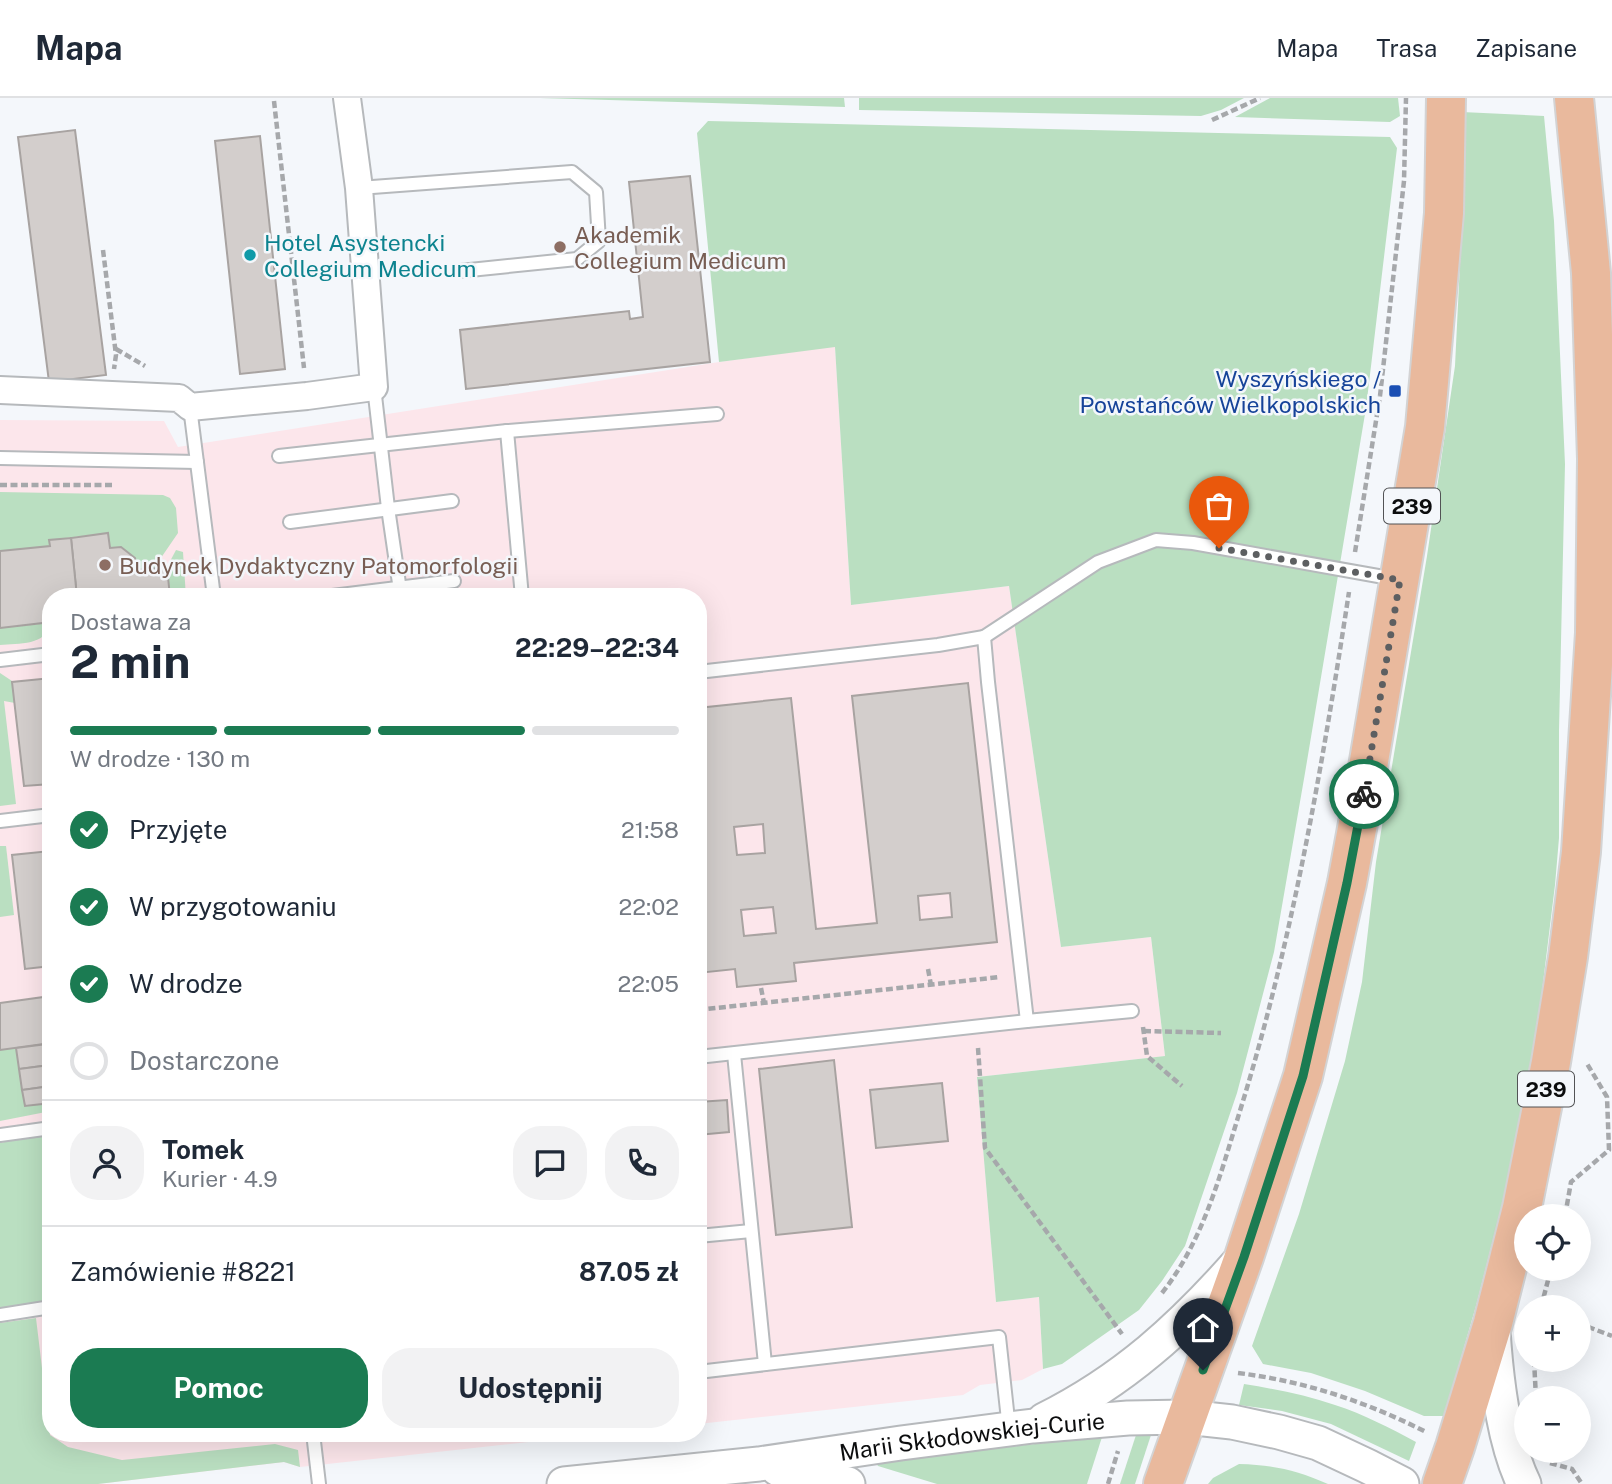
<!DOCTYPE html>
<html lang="pl">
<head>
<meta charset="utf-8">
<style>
	:root { --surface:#fff; --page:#f2f2f3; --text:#1f2937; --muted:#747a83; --line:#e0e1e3; --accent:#1b7b52 }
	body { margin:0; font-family:"Public Sans",sans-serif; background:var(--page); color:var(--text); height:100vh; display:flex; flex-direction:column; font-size:26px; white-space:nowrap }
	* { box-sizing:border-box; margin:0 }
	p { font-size:23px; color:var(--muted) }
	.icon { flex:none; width:38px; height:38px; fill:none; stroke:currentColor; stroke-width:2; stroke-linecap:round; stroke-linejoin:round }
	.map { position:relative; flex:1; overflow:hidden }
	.details { position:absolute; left:42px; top:490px; width:665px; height:854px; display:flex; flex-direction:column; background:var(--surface); border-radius:28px; box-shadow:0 7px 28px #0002 }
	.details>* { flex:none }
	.tools { position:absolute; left:1514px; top:1106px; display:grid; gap:14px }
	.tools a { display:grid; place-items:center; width:77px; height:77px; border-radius:50%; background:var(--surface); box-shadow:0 7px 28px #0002; font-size:35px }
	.pin { position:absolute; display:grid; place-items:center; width:60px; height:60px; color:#fff; margin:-72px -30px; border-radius:50% 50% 50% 0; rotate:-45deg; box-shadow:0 0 7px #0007 }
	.pin .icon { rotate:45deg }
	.courier { position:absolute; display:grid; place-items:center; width:70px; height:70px; margin:-35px; border:5px solid #1b7b52; border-radius:50%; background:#fff; color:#222; box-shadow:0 2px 9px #0007 }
	.summary em { font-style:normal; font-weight:700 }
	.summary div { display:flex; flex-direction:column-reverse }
	.summary { display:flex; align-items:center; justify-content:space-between; height:119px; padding:0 28px }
	h1 { font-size:46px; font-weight:700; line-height:52px }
	.bar { display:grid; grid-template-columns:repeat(4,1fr); gap:10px 7px; align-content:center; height:84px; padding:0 28px }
	.bar i { height:9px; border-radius:5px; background:var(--line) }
	.bar .selected { background:var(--accent) }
	.bar p { grid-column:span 4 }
	.line { display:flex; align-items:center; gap:18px; padding:0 28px; border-top:2px solid var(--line) }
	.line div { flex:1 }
	.round { display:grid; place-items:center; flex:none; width:74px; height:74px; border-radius:28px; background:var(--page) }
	ol { padding:0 28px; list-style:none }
	li { display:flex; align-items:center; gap:21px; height:77px }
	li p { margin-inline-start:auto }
	li .icon { padding:7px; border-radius:50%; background:var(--accent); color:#fff; stroke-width:4 }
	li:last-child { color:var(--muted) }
	li i { width:38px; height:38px; border:4px solid var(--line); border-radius:50% }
	.cta { display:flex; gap:14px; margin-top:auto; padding:14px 28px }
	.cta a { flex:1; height:80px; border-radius:28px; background:var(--accent); color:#fff; font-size:28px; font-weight:700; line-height:80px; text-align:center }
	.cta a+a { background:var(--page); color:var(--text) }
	header { display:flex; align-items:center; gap:42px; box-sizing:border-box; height:98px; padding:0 35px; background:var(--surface); border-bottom:2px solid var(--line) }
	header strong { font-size:33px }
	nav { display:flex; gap:38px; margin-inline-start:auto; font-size:24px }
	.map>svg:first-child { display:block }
	.medical { fill:#fce6eb }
	.green { fill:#badfc1 }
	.building { fill:#d3cecc; stroke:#a8a3a1; stroke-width:2; fill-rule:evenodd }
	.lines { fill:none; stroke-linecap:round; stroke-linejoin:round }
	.service-casing { stroke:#b6b9bc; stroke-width:16 }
	.minor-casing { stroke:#b6b9bc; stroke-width:30 }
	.tertiary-casing { stroke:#b6b9bc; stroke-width:37 }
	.primary-casing { stroke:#d3d3d4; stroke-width:42 }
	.path { stroke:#a6a8ab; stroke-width:4.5; stroke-dasharray:7 3.5; stroke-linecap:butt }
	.service { stroke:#fff; stroke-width:12 }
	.minor { stroke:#fff; stroke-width:26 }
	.tertiary { stroke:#fff; stroke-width:33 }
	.primary { stroke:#e9b99d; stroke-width:38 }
	.done { stroke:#5d5f61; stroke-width:7; stroke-dasharray:0 12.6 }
	.route { stroke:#1b7b52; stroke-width:9 }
	.education-dot { fill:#8d6e63; stroke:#f4f7fb; stroke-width:2.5 }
	.culture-dot { fill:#0f9aa8; stroke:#f4f7fb; stroke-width:2.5 }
	.transit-dot { fill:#1a4fb4; stroke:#f4f7fb; stroke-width:2.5 }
	.labels { text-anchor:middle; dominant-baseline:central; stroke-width:5; stroke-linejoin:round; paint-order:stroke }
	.shield { fill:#f4f7fb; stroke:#525355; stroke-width:2 }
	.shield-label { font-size:21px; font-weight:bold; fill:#0c0d0e }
	.education-label { font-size:23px; fill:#785e54; stroke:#f4f7fb; text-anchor:start }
	.culture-label { font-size:23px; fill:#0d838f; stroke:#f4f7fb; text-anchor:start }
	.transit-label { font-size:23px; fill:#164399; stroke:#f4f7fb; text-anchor:end }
	.street-label { font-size:23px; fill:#0c0d0e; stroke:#f4f7fb }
</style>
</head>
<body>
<header>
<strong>Mapa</strong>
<nav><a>Mapa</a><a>Trasa</a><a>Zapisane</a></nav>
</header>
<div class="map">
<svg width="1612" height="1386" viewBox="0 0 1612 1386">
	<rect width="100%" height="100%" fill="#f4f7fb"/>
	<!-- medical -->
	<path class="medical" d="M835,248l16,259 158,-19 52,361 90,-10 14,119 -188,21 19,225 43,-5 4,72 -21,11 -42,5 -17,10 -265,29v-827h-647v836h560l-311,34 -16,-5 -186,22h-98v-1064l164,1 14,26 541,-85z"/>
	<!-- green -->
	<g class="green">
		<path d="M540,0h304l1,9z"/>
		<path d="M859,0h385l-23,12 -20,6 -342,-6z"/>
		<path d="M1270,0h128l2,18 -10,6 -155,-5z"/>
		<path d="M1462,14l82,4 10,105 11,243 -6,267v107l-4,47 -18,147 -32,161 -29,113 -32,110h-20l-59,-25 -54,-18 -48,-9 -11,-18 47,-132 46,-153 17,-79 14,-120 51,-306 28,-190 6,-123z"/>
		<path d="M708,23l682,16 7,11 -31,260 -61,365 -31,179 -37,141 -52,153 -23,35 -23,29 -77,54 -19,5 -4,-72 -43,5 -19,-225 188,-21 -14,-119 -90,10 -52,-361 -158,19 -16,-258 -116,15 -22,-229z"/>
		<path d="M0,394l163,3 7,3 6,10 2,25 -24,35 -17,2 -2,-12 -14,-11 -11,1 -2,-15 -59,7 1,6 -50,5z"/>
		<path d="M176,452l7,2 3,45h-16l-3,-30z"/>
		<path d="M49,525c-1,23 -31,20 -49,22v-17z"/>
		<path d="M0,575l12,8 3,22 -11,-2 12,103 -16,2z"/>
		<path d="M0,748h6l8,69 -14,2z"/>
		<path d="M16,950l9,58 26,-3v8l-51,10v-71z"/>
		<path d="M33,1038l18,2v163l-51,7v-165z"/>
		<path d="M36,1220l14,117 18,12 54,13 153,-16 23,6 2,17 -16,-5 -186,22h-98v-161z"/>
		<path d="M1244,1286c31,5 62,11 91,21 28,9 55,23 81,37l-7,19 -78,-37 -49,-13 -43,-6z"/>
		<path d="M1136,1337h15l-16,49h-15z"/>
		<path d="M1102,1339l-15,47h-150l-59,-18 -3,-5z"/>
		<path d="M1239,1366c35,1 57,6 89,20h-120l5,-6z"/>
	</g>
	<!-- building -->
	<g class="building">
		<path d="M75,32l31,245 -57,7 -31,-245z"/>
		<path d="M260,38l25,233 -45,5 -25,-233z"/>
		<path d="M690,78l20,186 -244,27 -6,-59 169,-19 1,8 13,-2 -14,-135z"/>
		<path d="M108,435l2,15 11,-1 14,11 2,12 30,-3 3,30h-93l-6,-59z"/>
		<path d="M71,440l6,59h-26v25l-51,6v-77l50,-5 -1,-6z"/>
		<path d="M51,580v106l-27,2 -12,-104z"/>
		<path d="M968,585l29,259 -203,21 2,18 -59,6 -2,-18 -37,4v-32h2l-2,-15v-218l93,-10 25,231 61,-6 -25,-227zM763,726l2,29 -28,2 -3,-28zM950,795l2,24 -32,3 -2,-24zM773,809l3,26 -32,3 -3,-26z"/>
		<path d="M50,753l1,49 -5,1 5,48v17l-26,3 -13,-114z"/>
		<path d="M51,802v49l-5,-48z"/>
		<path d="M51,898v47l-51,7v-47z"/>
		<path d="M47,946l3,21 -31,4 -3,-21z"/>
		<path d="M834,962l18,167 -76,8 -17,-166z"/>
		<path d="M50,967l1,21 -29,4 -3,-21z"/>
		<path d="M942,985l6,58 -72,7 -6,-58z"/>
		<path d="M51,988v17l-26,3 -3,-16z"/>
		<path d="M727,1002l2,32 -31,3v-33z"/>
	</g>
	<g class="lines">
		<!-- service casing -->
		<g class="service-casing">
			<g id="service">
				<path d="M359,90l213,-16 24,20 3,49 -22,18 -117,12"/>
				<path d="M374,289l14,121 13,89"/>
				<path d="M190,309l24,190"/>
				<path d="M507,333l15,166"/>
				<path d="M279,358l228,-25 210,-17"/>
				<path d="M0,360l197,4"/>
				<path d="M290,424l162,-21"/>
				<path d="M324,499l130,-16"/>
				<path d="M984,539l114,-75 58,-22 37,3 202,36"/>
				<path d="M0,562l51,-6"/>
				<path d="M698,574l240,-27 46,-8 4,45 39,339"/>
				<path d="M0,723l51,-6"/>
				<path d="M734,956l31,310"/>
				<path d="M698,959l329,-36 105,-10"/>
				<path d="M0,1037l51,-7"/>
				<path d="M698,1138l53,-5"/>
				<path d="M0,1217l51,-8"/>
				<path d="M698,1274l301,-35 10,92"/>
				<path d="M313,1335l6,51"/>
			</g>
		</g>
		<!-- minor casing -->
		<g class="minor-casing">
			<path id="minor" d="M0,292l179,8 11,9 117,-11 67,-9 -15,-199 -12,-90"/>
		</g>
		<!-- tertiary casing -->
		<g class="tertiary-casing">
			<g id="tertiary">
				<path d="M1493,1232c3,47 10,111 31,154"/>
				<path d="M1044,1322c80,-40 137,-92 196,-159"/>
				<path d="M778,1371l70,15"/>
				<path id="s1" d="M564,1386l195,-20 142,-21 132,-17 95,-8 58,-1 46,5 47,10 39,11 49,23 35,18"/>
			</g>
		</g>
		<!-- primary casing -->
		<g class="primary-casing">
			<g id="primary">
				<path d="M1163,1386l81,-227 59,-181 44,-193 18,-98 60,-358 19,-214 2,-115"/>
				<path d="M1442,1386l13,-37 38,-124 29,-115 29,-146 17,-105 13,-105 14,-219 2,-174 -6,-186 -17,-175"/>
			</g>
		</g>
		<!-- path -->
		<g class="path">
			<path d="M274,3l30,267"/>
			<path d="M1212,22l48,-22"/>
			<path d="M103,152l13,105 -2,14"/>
			<path d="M116,251l29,17"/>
			<path d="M0,387h113"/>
			<path d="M1355,454l25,-156 24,-215 2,-83"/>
			<path d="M928,871l3,16"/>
			<path d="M761,890l3,15"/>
			<path d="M698,912l302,-33"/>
			<path d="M1143,929l4,29 35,30"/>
			<path d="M1144,933l77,2"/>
			<path d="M978,950l7,100 137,186"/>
			<path d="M1565,1118l6,-34 38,-32 -2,-53 -21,-35"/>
			<path d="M1162,1195c41,-52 58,-117 77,-179 53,-170 83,-346 110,-522"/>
			<path d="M1541,1209l10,-38"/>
			<path d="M1578,1225l34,13"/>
			<path d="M1534,1262l2,38"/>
			<path d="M1238,1275c66,8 129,29 188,59"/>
			<path d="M1550,1365l22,6 10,15"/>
			<path d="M1108,1386l10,-33"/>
		</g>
		<!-- service -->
		<use href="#service" class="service"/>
		<!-- minor -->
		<use href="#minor" class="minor"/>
		<!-- tertiary -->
		<use href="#tertiary" class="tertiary"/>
		<!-- primary -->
		<use href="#primary" class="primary"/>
	</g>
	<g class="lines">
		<!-- done -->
		<path class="done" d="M1219,450l181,32 -36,214"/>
		<!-- route -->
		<path class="route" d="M1203,1272l41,-113 59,-181 44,-193 17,-89"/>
	</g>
	<!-- markers -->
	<g class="education-dot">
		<circle cx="560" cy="149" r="7"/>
		<circle cx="105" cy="467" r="7"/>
	</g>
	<circle class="culture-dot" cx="250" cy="157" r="7"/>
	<rect class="transit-dot" x="1388" y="286" width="14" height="14" rx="3.5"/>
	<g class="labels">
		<!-- shield labels -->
		<g class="shield">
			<rect x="1384" y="390.5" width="56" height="35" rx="5"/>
			<rect x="1518" y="973.5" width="56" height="35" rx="5"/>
		</g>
		<g class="shield-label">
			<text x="1412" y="408">239</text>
			<text x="1546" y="991">239</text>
		</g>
		<!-- education labels -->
		<g class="education-label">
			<text x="574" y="136">Akademik<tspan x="574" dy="26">Collegium Medicum</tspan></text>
			<text x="119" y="467">Budynek Dydaktyczny Patomorfologii</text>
		</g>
		<!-- culture labels -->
		<g class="culture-label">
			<text x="264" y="144">Hotel Asystencki<tspan x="264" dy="26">Collegium Medicum</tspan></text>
		</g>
		<!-- transit labels -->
		<g class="transit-label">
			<text x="1381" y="280">Wyszyńskiego /<tspan x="1381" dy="26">Powstańców Wielkopolskich</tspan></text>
		</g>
		<!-- street labels -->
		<g class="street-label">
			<text stroke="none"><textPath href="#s1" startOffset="411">Marii Skłodowskiej-Curie</textPath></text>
		</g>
	</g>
</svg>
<div class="tools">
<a><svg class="icon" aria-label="locate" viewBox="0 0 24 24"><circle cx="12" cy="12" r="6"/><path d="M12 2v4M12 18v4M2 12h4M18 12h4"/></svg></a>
<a>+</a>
<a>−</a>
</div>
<div class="pin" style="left:1219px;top:450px;background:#ea580c"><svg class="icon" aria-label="bag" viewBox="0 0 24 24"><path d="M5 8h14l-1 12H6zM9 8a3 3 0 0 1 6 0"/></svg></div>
<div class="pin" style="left:1203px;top:1272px;background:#1f2937"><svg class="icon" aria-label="home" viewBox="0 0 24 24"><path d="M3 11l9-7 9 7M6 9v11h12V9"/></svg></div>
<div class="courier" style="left:1364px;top:696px"><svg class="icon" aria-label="bike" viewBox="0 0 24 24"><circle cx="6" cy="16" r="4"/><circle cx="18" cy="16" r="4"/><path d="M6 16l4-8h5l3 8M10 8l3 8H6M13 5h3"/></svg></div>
<section class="details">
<div class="summary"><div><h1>2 min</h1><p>Dostawa za</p></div><em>22:29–22:34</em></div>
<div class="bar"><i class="selected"></i><i class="selected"></i><i class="selected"></i><i></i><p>W drodze · 130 m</p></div>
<ol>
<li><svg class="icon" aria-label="check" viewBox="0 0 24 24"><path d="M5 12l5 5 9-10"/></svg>Przyjęte<p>21:58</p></li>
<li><svg class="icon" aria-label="check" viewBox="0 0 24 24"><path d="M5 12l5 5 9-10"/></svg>W przygotowaniu<p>22:02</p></li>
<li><svg class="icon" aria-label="check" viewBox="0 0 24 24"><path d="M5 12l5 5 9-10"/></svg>W drodze<p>22:05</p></li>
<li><i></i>Dostarczone</li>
</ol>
<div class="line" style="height:126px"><a class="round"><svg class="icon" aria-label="person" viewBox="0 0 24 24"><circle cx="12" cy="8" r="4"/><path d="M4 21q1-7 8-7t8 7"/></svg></a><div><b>Tomek</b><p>Kurier · 4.9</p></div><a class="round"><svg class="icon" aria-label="chat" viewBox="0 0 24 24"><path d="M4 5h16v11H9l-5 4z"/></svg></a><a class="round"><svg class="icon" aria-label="phone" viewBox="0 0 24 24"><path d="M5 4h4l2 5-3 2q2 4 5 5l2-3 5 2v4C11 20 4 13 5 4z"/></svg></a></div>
<div class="line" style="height:91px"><div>Zamówienie #8221</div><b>87.05 zł</b></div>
<div class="cta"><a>Pomoc</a><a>Udostępnij</a></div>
</section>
</div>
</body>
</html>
